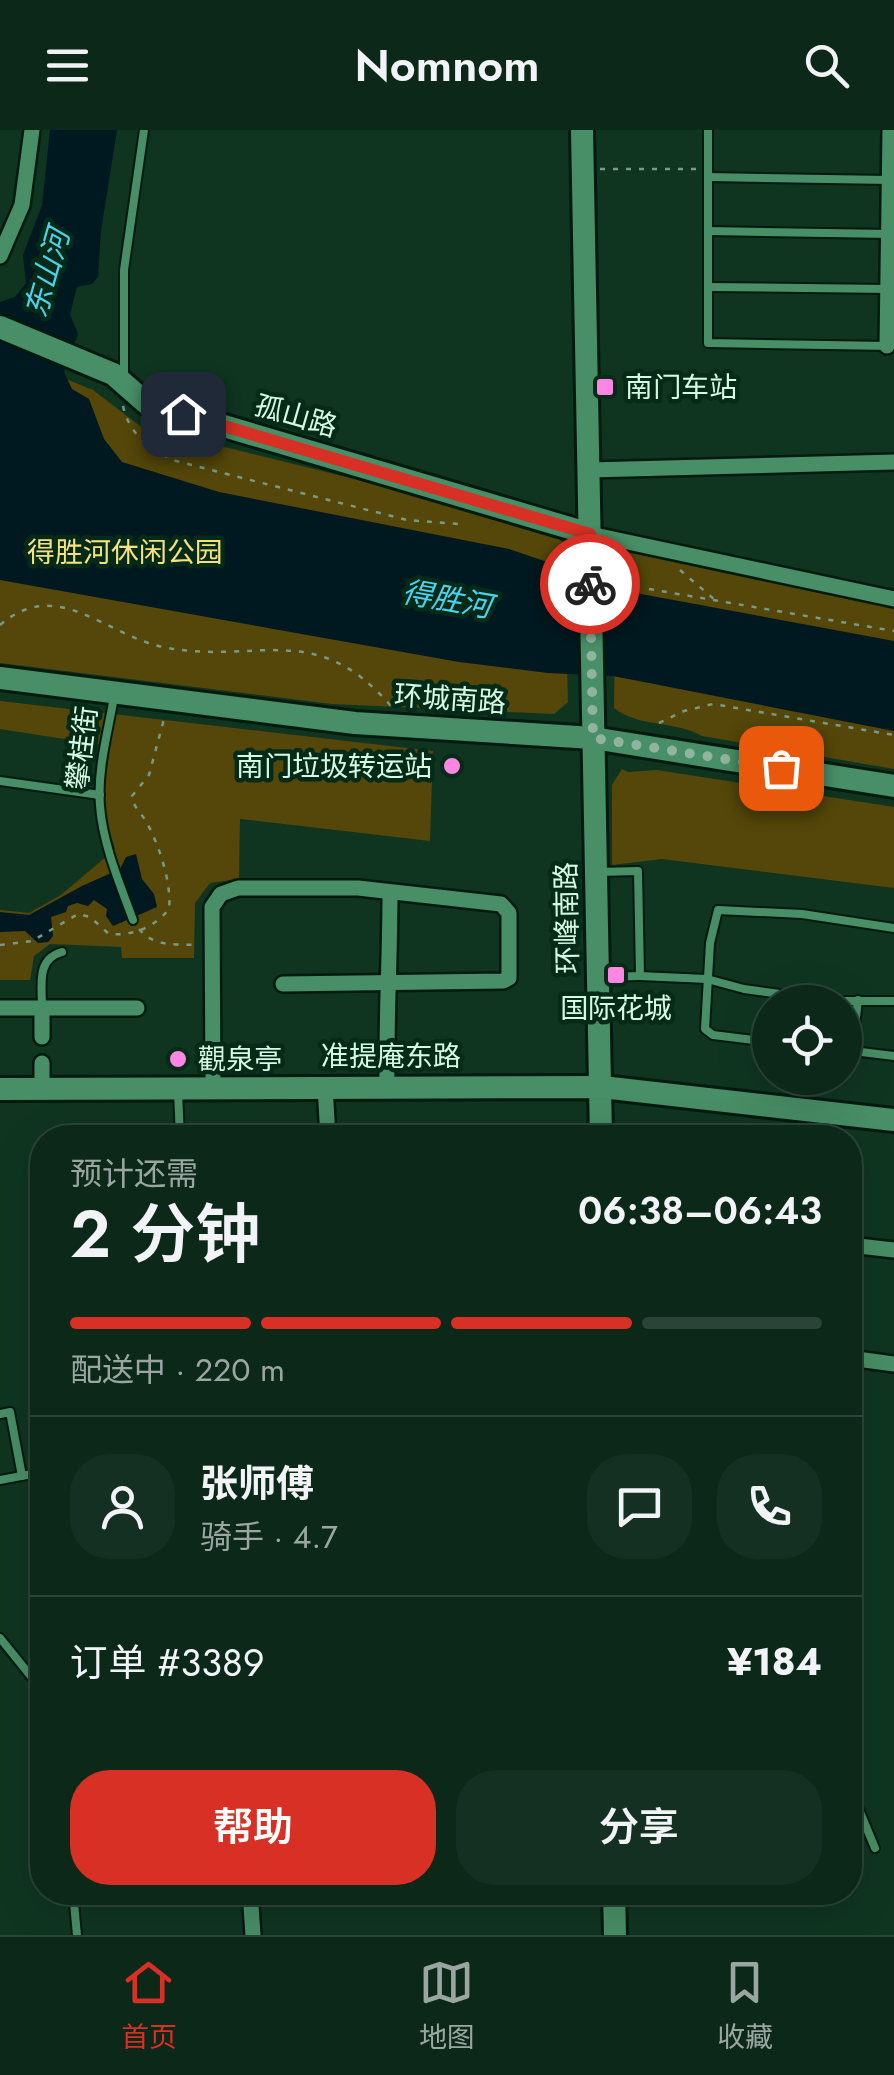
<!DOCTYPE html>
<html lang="zh">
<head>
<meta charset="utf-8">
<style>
	:root { --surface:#0b2819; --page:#143022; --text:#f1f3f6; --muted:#9aa6a2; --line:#2b4438; --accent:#d93025 }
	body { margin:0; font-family:Jost,"Noto Sans SC",sans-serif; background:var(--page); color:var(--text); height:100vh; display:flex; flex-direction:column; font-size:38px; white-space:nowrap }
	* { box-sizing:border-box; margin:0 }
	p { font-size:32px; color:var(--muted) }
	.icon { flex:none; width:55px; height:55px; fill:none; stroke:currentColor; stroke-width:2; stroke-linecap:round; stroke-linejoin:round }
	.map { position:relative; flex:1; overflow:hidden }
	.drawer { position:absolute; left:30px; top:995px; width:832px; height:780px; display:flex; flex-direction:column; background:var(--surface); border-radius:40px; box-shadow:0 10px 40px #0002,0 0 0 2px var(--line) }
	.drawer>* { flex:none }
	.fabs { position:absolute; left:752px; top:855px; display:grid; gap:20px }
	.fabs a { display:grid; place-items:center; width:110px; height:110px; border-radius:50%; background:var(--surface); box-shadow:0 10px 40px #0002,0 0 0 2px var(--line); font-size:50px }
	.pin { position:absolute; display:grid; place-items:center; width:85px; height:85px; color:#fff; margin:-42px; border-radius:20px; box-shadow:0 5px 15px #0006 }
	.courier { position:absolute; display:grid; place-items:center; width:100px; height:100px; margin:-50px; border:8px solid #d93025; border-radius:50%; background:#fff; color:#222; box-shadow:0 2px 12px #0007 }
	.summary em { font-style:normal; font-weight:600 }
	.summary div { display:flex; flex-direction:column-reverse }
	.summary { display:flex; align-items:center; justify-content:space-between; height:170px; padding:0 40px }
	h1 { font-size:65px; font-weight:600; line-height:75px }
	.bar { display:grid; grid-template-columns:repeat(4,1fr); gap:15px 10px; align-content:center; height:120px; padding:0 40px }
	.bar i { height:12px; border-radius:8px; background:var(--line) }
	.bar .current { background:var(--accent) }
	.bar p { grid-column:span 4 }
	.line { display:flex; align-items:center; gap:25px; padding:0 40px; border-top:2px solid var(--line) }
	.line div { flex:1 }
	.round { display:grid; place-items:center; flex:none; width:105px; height:105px; border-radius:40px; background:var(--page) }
	.primary-button { display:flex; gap:20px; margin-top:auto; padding:20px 40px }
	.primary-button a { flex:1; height:115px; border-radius:40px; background:var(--accent); color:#fff; font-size:40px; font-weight:600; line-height:115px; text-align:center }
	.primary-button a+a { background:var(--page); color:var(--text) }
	header { display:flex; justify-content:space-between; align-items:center; height:130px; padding:0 40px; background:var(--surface); font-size:45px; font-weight:600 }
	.tab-bar { display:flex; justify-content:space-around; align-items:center; height:140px; border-top:2px solid var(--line); background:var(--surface); font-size:28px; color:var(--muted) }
	.tab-bar a { display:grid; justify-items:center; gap:5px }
	.tab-bar .current { color:var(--accent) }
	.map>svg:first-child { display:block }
	.green { fill:#544709 }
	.water { fill:#00181f }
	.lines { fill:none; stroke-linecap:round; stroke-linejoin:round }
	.lane-casing { stroke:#041a0e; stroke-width:12 }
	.street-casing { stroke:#041a0e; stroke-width:20 }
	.secondary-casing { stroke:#041a0e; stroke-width:28 }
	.path { stroke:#779b86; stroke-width:2.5; stroke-dasharray:5 8; stroke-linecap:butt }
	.lane { stroke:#488e66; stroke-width:8 }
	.street { stroke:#488e66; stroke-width:15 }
	.secondary { stroke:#488e66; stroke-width:22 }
	.done { stroke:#91b49f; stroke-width:10; stroke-dasharray:0 18 }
	.route { stroke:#d93025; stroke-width:12 }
	.poi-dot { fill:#fd86e2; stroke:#042b17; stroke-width:4 }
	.labels { text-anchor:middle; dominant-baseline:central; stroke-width:9; stroke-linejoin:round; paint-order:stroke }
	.poi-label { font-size:28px; fill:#d7f9e3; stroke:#042b17; text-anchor:start }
	.street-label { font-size:28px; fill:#d7f9e3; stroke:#042b17 }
	.park-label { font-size:28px; fill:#f8e17f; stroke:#042b17 }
	.water-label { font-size:30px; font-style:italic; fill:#4cd2f1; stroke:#042b17 }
</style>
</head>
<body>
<header><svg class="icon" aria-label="menu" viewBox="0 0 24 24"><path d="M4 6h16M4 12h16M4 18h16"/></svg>Nomnom<svg class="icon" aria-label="search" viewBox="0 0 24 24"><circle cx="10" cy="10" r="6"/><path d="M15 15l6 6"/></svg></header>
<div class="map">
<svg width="894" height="1805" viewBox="0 0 894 1805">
	<rect width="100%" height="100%" fill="#0f3521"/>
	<!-- green -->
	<g class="green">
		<path d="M0,222l93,38 47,36 413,102 11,17 4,157 -14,12 -222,-10 -332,-41z"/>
		<path d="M616,420l278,55v164l-192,-33c-28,-16 -62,-8 -88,-28z"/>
		<path d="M0,571l433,50 -3,90 -190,-22 -1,60 -29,4 -15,20 -1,55h-72l-1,-11 -71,-3 -16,12 -4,24h-30v-70l29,3 32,-18 54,-46 -13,-43 8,-60 -110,-17z"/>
		<path d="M622,639l6,3 29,-2 237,37v81l-232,-29 -50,6v-80z"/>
	</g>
	<!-- water -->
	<g class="water">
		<path d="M50,0h67l-16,101 -3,46 -6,7 -15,3 -7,27 8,20 -14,38 8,17 17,10 15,40 18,23 97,30 290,57 132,45 253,47v90l-281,-55 -65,-3 -89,-11 -459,-82v-278l15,-5 11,-14 -3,-28 19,-50z"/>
		<path d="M136,724l6,25 12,15 3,13 -44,19 -7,-10 1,-7 -13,-9 -6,6 -11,-3 -9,3 -2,6 -15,5 2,19 -5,6 -10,1 -13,-12 -25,1v-20l29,3 53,-29 38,-17 6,-12z"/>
	</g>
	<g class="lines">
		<!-- lane casing -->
		<g class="lane-casing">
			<g id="lane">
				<path d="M708,0v213l182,3"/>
				<path d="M708,47l182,3"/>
				<path d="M708,101l182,3"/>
				<path d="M708,157l182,2"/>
				<path d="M124,248v-108l20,-140"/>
				<path d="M114,567c-6,35 -17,73 -14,109 3,39 20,78 33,114"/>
				<path d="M0,651l100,14"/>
				<path d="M598,742l40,-1 2,105 -37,1"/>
				<path d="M640,846l67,3 37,10 88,12h62"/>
				<path d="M42,878c0,-23 -6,-49 20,-56"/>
				<path d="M770,912l-57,-7 -8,-6 5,-86 8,-33 84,4 92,14"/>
				<path d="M845,920l49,6"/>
				<path d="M852,921l6,-51"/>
				<path d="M178,962l2,46"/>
				<path d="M0,1284l10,-2 12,64"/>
				<path d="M0,1350l42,-8"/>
				<path d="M0,1508l42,52"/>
				<path d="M850,1658l25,60"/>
				<path d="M73,1762l4,43"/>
			</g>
		</g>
		<!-- street casing -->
		<g class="street-casing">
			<g id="street">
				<path d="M0,126l22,-51 10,-75"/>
				<path d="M887,216l3,-216"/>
				<path d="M589,340l305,-8"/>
				<path d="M590,404l304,65"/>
				<path d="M0,878h137"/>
				<path d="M42,907v-29"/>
				<path d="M42,933v25"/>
				<path d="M325,956l3,52"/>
				<path d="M387,956c-1,-65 3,-129 3,-194"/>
				<path d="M213,957l-1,-180 9,-13 17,-6h120l143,16 8,9v65l-6,3 -220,3"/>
				<path d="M850,1115l44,5"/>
				<path d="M850,1228l44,6"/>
				<path d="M250,1762l3,43"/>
			</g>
		</g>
		<!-- secondary casing -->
		<g class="secondary-casing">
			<g id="secondary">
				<path d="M582,0l19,1008"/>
				<path d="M0,197l113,47 33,29 444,131"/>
				<path d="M0,548l355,45 238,15 301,48"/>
				<path d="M0,959l602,-2 292,33"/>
				<path d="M614,1762l1,43"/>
			</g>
		</g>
		<!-- path -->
		<g class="path">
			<path d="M600,39h97"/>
			<path d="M123,276c6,28 27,44 53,55l231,59 51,4"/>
			<path d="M680,440l35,30"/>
			<path d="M649,459l245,42"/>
			<path d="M0,495c57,-49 105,10 163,22 92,19 151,-30 228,59"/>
			<path d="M659,593l25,-12 29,-7 181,31"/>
			<path d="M139,799c15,18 35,15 57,16"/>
			<path d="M0,815l32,-4 46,-27 12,3 19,17c23,2 45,-6 60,-25 3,-25 -10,-64 -22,-86 -6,-11 -13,-14 -15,-27l17,-21 15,-56"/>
		</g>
		<!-- lane -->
		<use href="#lane" class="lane"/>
		<!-- street -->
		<use href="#street" class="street"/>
		<!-- secondary -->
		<use href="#secondary" class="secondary"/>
	</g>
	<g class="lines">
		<!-- done -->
		<path class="done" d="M590,454l3,154 188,30"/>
		<!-- route -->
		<path class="route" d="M183,284l407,120v50"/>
	</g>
	<!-- markers -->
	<g class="poi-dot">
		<rect x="595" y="247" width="20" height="20" rx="5"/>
		<circle cx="452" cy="636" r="10"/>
		<rect x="606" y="835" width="20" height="20" rx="5"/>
		<circle cx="178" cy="929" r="10"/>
	</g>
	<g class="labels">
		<!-- poi labels -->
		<g class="poi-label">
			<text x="625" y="257">南门车站</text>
			<text x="432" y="636" text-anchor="end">南门垃圾转运站</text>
			<text x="616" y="878" text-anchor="middle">国际花城</text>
			<text x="198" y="929">觀泉亭</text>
		</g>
		<!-- street labels -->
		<g class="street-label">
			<text transform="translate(296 286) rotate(16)">孤山路</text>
			<text transform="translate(450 569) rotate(4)">环城南路</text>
			<text transform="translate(82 618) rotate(-83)">攀桂街</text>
			<text transform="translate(567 788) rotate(-91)">环峰南路</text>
			<text x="391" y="926">准提庵东路</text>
		</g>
		<!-- park labels -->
		<g class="park-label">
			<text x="125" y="422">得胜河休闲公园</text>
		</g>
		<!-- water labels -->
		<g class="water-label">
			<text transform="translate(47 143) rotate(-74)">东山河</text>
			<text transform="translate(447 469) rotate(10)">得胜河</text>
		</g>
	</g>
</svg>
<div class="fabs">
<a><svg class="icon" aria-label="locate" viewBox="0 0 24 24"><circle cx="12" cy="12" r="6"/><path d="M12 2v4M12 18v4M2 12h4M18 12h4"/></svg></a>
</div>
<div class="pin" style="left:781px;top:638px;background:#ea580c"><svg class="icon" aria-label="bag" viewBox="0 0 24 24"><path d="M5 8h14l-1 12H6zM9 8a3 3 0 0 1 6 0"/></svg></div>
<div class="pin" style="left:183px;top:284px;background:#1f2937"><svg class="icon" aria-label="home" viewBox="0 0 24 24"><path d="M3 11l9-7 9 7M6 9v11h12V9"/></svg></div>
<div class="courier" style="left:590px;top:454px"><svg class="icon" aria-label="bike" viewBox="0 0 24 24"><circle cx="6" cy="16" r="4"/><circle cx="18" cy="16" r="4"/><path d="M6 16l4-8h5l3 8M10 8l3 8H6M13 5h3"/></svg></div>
<section class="drawer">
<div class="summary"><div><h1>2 分钟</h1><p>预计还需</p></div><em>06:38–06:43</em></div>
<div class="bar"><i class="current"></i><i class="current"></i><i class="current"></i><i></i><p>配送中 · 220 m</p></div>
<div class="line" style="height:180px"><a class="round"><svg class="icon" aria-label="person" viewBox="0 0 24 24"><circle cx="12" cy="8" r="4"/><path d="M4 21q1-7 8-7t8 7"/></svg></a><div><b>张师傅</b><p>骑手 · 4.7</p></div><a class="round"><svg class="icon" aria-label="chat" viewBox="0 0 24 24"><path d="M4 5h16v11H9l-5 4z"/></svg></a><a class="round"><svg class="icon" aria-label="phone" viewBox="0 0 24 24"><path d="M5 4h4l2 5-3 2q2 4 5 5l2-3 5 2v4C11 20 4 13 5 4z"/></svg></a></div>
<div class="line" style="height:130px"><div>订单 #3389</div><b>¥184</b></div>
<div class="primary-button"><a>帮助</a><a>分享</a></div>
</section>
</div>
<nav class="tab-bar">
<a class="current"><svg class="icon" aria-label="home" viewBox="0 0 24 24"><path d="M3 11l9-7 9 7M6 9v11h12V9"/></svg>首页</a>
<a><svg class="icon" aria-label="map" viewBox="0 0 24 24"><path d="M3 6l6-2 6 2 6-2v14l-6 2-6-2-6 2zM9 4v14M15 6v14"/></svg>地图</a>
<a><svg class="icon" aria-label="saved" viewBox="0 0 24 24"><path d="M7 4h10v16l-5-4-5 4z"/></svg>收藏</a>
</nav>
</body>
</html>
